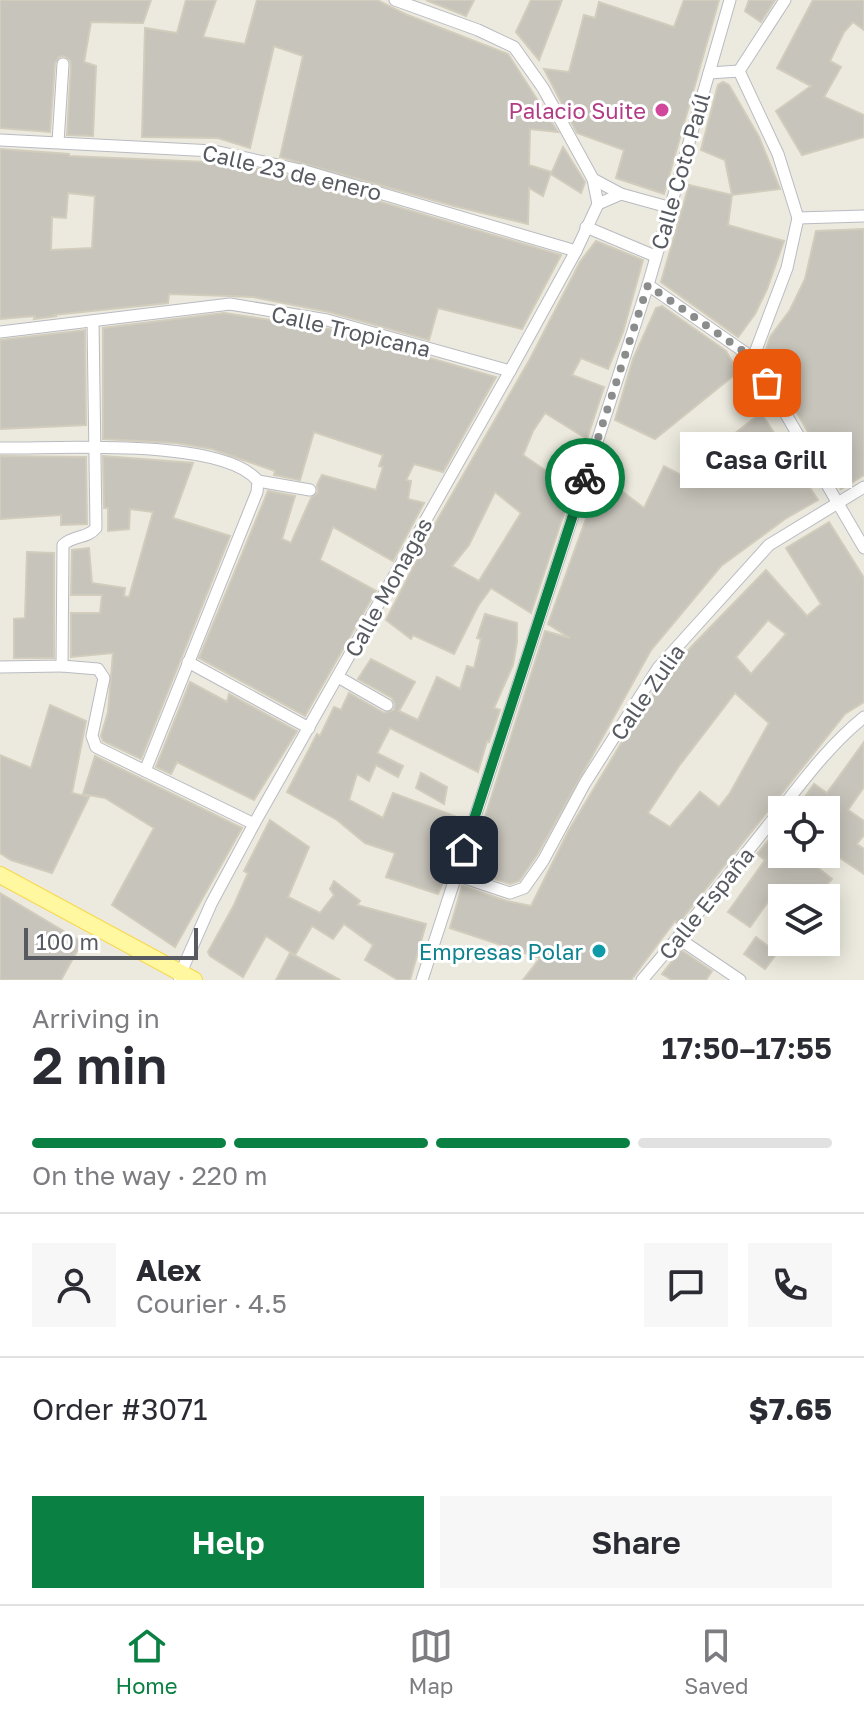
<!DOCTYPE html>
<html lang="en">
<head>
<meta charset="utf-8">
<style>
	:root { --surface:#fff; --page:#f7f7f7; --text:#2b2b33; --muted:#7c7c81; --line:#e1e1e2; --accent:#0b8043 }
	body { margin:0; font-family:"Golos Text",sans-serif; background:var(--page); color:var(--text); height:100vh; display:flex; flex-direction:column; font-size:30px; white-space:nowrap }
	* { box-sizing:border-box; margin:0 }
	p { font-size:26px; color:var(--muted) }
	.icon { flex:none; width:44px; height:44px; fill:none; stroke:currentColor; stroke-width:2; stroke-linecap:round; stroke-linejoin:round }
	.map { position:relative; height:980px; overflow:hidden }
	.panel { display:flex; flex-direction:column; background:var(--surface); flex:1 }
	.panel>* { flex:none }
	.buttons { position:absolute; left:768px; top:796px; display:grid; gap:16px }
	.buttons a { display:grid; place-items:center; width:72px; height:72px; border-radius:0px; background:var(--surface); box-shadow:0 4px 20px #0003; font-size:40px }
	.scale { position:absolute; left:24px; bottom:20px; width:174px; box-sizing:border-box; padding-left:8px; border:4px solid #575b61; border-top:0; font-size:22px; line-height:28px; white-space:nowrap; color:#575b61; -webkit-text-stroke:6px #fff; paint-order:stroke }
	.pin { position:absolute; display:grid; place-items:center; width:68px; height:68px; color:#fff; margin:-34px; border-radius:16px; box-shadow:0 4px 12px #0006 }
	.courier { position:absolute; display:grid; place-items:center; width:80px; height:80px; margin:-40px; border:6px solid #0b8043; border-radius:50%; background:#fff; color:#222; box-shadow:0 2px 10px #0007 }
	.bubble { position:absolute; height:56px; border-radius:0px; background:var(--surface); box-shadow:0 4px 20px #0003; font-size:26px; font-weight:600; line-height:56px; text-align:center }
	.summary em { font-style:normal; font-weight:600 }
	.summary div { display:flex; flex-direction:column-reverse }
	.summary { display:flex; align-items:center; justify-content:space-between; height:136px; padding:0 32px }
	h1 { font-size:52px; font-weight:600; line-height:60px }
	.bar { display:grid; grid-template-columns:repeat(4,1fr); gap:12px 8px; align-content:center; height:96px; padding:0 32px }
	.bar i { height:10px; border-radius:6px; background:var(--line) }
	.bar .selected { background:var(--accent) }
	.bar p { grid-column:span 4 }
	.line { display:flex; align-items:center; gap:20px; padding:0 32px; border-top:2px solid var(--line) }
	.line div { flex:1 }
	.round { display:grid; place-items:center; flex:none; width:84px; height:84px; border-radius:0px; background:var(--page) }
	.cta { display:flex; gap:16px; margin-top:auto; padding:16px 32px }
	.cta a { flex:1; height:92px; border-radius:0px; background:var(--accent); color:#fff; font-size:32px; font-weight:600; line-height:92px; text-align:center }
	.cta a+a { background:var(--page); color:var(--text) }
	.menu { display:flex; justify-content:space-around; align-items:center; height:112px; border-top:2px solid var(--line); background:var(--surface); font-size:22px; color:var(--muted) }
	.menu a { display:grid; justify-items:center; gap:4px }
	.menu .selected { color:var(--accent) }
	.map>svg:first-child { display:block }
	.building { fill:#c7c4bb; stroke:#d1ccbc; stroke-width:2; fill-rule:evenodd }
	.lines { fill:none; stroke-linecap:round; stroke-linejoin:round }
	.street-casing { stroke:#b9bbc2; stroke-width:13 }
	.primary-casing { stroke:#f9d74a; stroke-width:18 }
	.street { stroke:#fff; stroke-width:11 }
	.primary { stroke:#fff8a0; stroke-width:16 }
	.done { stroke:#8b8d8d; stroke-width:8; stroke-dasharray:0 14.4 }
	.route { stroke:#0b8043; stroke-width:10 }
	.hotel-dot { fill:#d1479c; stroke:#fff; stroke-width:3 }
	.culture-dot { fill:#0f9aa8; stroke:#fff; stroke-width:3 }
	.labels { text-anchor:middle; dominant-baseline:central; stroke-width:6; stroke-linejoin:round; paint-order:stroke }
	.hotel-label { font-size:22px; fill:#b23c85; stroke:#fff; text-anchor:end }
	.street-label { font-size:22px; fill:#575b61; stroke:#fff }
	.culture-label { font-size:22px; fill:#0d838f; stroke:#fff; text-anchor:end }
</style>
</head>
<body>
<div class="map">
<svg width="864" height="980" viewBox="0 0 864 980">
	<rect width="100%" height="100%" fill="#eceade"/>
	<!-- building -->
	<g class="building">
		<path d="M0,0h151l-8,23 -52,-1 -7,40 12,4 -3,70 -26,-1 4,-70 -1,-5 -6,-4 -5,1 -4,6 -5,69 -50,-4z"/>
		<path d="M186,0h30l-13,37 42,7 12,-44h120l28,14 103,40 50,78 -28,-3 -1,36 22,7 -8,24 -14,-8 -1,36 -74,-18 -174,-49 23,-101 -29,-10 -24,102 -32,-10 -76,-1 3,-109 32,5z"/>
		<path d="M426,0h48l-8,16z"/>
		<path d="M531,0h31l-23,60 -23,-28z"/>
		<path d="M684,0h35l-55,194 -48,-16 8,-28 -47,-17 -33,-64 25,3 15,-57 11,3 4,-16 75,25z"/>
		<path d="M749,0h26l-14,22 -16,-11z"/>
		<path d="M813,0h51v30l-11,-8 -9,10 -14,29 11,6 -17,30 40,18v22l-62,18 -26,-44 35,-25 -34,-18z"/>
		<path d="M723,82l6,3 30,52 21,52 -48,6 -7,-35 -24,-10 17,-65z"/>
		<path d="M563,147l22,35 -4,11 -30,-19z"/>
		<path d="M0,149l69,5v2l161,7 73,16 258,76 -39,74 -84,-21 -9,32 -100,-28 -76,-15 -24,-1 -60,-2 -1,9 -115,12 4,1 -23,3 1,-3 -35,3zM68,193l27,3 -3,52 -41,2 1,-33 14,1z"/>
		<path d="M689,185l43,10 -4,30 56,16 -17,48 -12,25 -17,23 -77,-55z"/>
		<path d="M864,229v246l-23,14 -77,-133 6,-19 20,-27 15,-31 11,-48z"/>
		<path d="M596,241l47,19 -20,72 -15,37 -27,-11 -9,17 32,12 -17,52 -42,-26 -12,18 -10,24 49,34 -41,124 -40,-25 -13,18 -24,48 -41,-19 -2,4 -25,-19 49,-96 95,-165 50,-97zM495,492l26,21 -42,68 -27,-15 17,-21z"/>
		<path d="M662,306l64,45 12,21 -83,67 -40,-19 18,-61 23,-51z"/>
		<path d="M224,313l105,16 167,48 -53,95 -29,-8 -8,16 5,1 -3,18 16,4 -31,58 -60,-34 -13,33 56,31 -71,125 -106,-58 69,-167 27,5 -13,43 9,4 20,-45 7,-6 -1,-7 5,-10 54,15 7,-23 -4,-1 4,-11 -69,-23 -14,48 -26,-5 1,-4 -63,-22 -36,-6 -73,-4v-111z"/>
		<path d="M85,330l1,95 -86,4v-89z"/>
		<path d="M761,413l57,87 -33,19 -64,47 -70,84 -114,205 -18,26 -9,3 -37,-12 -4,-6 76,-235 25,7 -22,-14 39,-108 10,-44 47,36 20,-42 17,9z"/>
		<path d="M0,456l86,1 1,67 -26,1v-10l-61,4z"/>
		<path d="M103,456l90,7 -20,55 57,18 -89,223 -38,-18 -2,-5 7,-24 5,-59 -42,4v-44h29l2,-18h-31l1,-45 17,-2 3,35 33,5 -1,8 5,1 24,-85 -23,-3 -1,20 -21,2v-23h-4z"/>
		<path d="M829,522l35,56v124l-19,12 -167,210 -3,-3 -44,59h-108l17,-22 -90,-30 12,-42 45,15 24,5 38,-76 68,-113 27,-39 29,-33 73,-75 41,46 14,-12 -35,-56zM768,620l18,14 -35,40 -15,-17zM735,693l34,30 -39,70 -11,14 -19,-15 -30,35 -22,-14 31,-47z"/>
		<path d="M27,552l27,1v105h-40v-39l11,-1z"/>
		<path d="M485,614l32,9v19l-4,23 -19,43 6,2 -11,32 -2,-1 -9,31 -88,-44 -13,25 26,13 -5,11 -22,-12 -7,16 -12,-7 -8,26 34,18 10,-25 67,25 -9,27 2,1 -6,26 -9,22 -52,-17 9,-24 -30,-10 -28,-23 -50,-28 30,-58 3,2 14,-29 7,3 8,-17 35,20 10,-3 1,-6 -3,-6 -34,-19 13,-20 44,23 -16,29 19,9 19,-43 23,12 7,-23 7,2 7,-29 -4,-1z"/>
		<path d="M190,682l37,20 2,-8 68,37 -43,69 -77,-38 -6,12 -15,-7z"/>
		<path d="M50,705l36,16 -14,72 17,4 -37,76 -41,-13 -11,-7v-98l31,13z"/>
		<path d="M864,742v45l-16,23 16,11v14l-7,9 7,5v25l-36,-24 -2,-40h-34l7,-11 3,2 12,-17 13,9z"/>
		<path d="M95,756l147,72 -67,119 -63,-42 42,-77 -49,-30 -22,-4z"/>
		<path d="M421,773l26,14 -3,17 -28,-16z"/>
		<path d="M270,820l39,27 -21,50 32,16 14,-18 -4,-6 4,-8 26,20 -3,4 69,19 -16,56h-12l-33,-20 8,-15 -29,-21 -11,15 -21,-13 -17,29 -29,-19 -23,41 -33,-21 -2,-4 26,-47 14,-32 -4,-2z"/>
		<path d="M774,834l8,6v14h18l32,25 -16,19h-34v10l-12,-9 -20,28 -22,-15 37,-52 -8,-6z"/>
		<path d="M0,893l82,49 -21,38h-61z"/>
		<path d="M756,937l21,16 -12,16 -21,-15z"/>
		<path d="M681,950l31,21 -6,9h-34l-10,-6z"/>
		<path d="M290,953l17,9 33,18h-64z"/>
	</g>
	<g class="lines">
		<!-- street casing -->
		<g class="street-casing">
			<g id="street">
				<path d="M395,0l83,30 36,17 29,41 50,91 28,15 47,13"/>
				<path d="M709,73l30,-2"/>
				<path d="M0,140l214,11 91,20 271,80"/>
				<path d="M58,142l5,-78"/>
				<path d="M593,179l5,25 23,-10"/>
				<path d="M798,218l66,-2"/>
				<path d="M586,227l69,29"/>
				<path d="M648,285l105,73 111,190"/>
				<path d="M0,332l230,-28 97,16 183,51"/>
				<path d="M753,358l34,-90 11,-50 -20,-64 -39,-83 46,-71"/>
				<path d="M0,448c57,1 222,-11 258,33l-1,11 -112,279"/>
				<path d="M258,481l52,9"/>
				<path d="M188,662l121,66"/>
				<path d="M62,666l36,3 6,9 -12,58 4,11 158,77"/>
				<path d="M0,667l62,-1 1,-121c10,-10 24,-6 33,-17l-3,-207"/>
				<path d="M338,677l49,28"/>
				<path d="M456,875l54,18 14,-5 19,-27 42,-78 73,-115 111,-123 95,-58"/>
				<path d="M678,938l62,42"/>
				<path d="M179,977l32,-73 43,-80 256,-453 66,-120 22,-47"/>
				<path d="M422,980l226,-695 82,-285"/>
				<path d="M642,980c44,-51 86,-104 128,-157 30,-38 57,-76 94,-106"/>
			</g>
		</g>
		<!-- primary casing -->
		<g class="primary-casing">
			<path id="primary" d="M0,875l194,105"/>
		</g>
		<!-- street -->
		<use href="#street" class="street"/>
		<!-- primary -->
		<use href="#primary" class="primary"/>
	</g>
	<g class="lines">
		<!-- done -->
		<path class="done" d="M585,478l63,-193 105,73 14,25"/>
		<!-- route -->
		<path class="route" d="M464,850l121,-372"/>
	</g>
	<!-- markers -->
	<circle class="hotel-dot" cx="662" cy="110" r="8"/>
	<circle class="culture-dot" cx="599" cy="951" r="8"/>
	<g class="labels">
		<!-- hotel labels -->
		<g class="hotel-label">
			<text x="646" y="110">Palacio Suite</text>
		</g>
		<!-- street labels -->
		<g class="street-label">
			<text transform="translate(680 171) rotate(-74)">Calle Coto Paúl</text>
			<text transform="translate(292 172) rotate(13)">Calle 23 de enero</text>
			<text transform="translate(351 331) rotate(13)">Calle Tropicana</text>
			<text transform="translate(388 587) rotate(-61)">Calle Monagas</text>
			<text transform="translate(647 692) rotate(-55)">Calle Zulia</text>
			<text transform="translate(706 903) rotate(-51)">Calle España</text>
		</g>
		<!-- culture labels -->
		<g class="culture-label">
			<text x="583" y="951">Empresas Polar</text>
		</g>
	</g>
</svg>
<div class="buttons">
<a><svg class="icon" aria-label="locate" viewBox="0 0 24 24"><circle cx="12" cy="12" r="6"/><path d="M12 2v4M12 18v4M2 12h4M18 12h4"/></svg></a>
<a><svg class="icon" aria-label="layers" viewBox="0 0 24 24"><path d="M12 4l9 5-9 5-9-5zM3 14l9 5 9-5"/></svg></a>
</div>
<div class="scale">100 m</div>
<div class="pin" style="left:767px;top:383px;background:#ea580c"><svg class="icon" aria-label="bag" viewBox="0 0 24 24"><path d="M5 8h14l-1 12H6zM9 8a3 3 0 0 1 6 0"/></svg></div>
<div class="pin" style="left:464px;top:850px;background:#1f2937"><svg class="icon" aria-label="home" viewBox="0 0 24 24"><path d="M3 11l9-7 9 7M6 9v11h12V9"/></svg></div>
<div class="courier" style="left:585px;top:478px"><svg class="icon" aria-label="bike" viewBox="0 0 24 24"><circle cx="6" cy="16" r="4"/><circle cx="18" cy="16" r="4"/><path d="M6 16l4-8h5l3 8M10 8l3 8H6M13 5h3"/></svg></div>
<div class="bubble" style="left:680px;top:432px;width:172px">Casa Grill</div>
</div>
<section class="panel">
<div class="summary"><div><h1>2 min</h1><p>Arriving in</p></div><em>17:50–17:55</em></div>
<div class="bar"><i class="selected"></i><i class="selected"></i><i class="selected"></i><i></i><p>On the way · 220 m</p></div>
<div class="line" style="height:144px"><a class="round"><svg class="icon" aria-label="person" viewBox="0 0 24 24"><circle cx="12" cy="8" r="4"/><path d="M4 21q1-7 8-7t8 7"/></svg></a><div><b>Alex</b><p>Courier · 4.5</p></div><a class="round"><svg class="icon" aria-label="chat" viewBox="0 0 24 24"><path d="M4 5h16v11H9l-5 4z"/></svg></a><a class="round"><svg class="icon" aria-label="phone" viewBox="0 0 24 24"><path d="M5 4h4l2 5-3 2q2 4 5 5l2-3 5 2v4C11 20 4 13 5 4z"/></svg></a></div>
<div class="line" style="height:104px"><div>Order #3071</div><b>$7.65</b></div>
<div class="cta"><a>Help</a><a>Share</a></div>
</section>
<nav class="menu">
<a class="selected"><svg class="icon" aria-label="home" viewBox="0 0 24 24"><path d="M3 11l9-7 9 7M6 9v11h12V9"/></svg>Home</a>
<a><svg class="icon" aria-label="map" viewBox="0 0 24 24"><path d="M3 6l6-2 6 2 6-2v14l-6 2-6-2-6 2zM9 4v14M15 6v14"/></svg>Map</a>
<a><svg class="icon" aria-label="saved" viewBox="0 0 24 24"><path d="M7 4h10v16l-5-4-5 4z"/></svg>Saved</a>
</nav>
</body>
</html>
